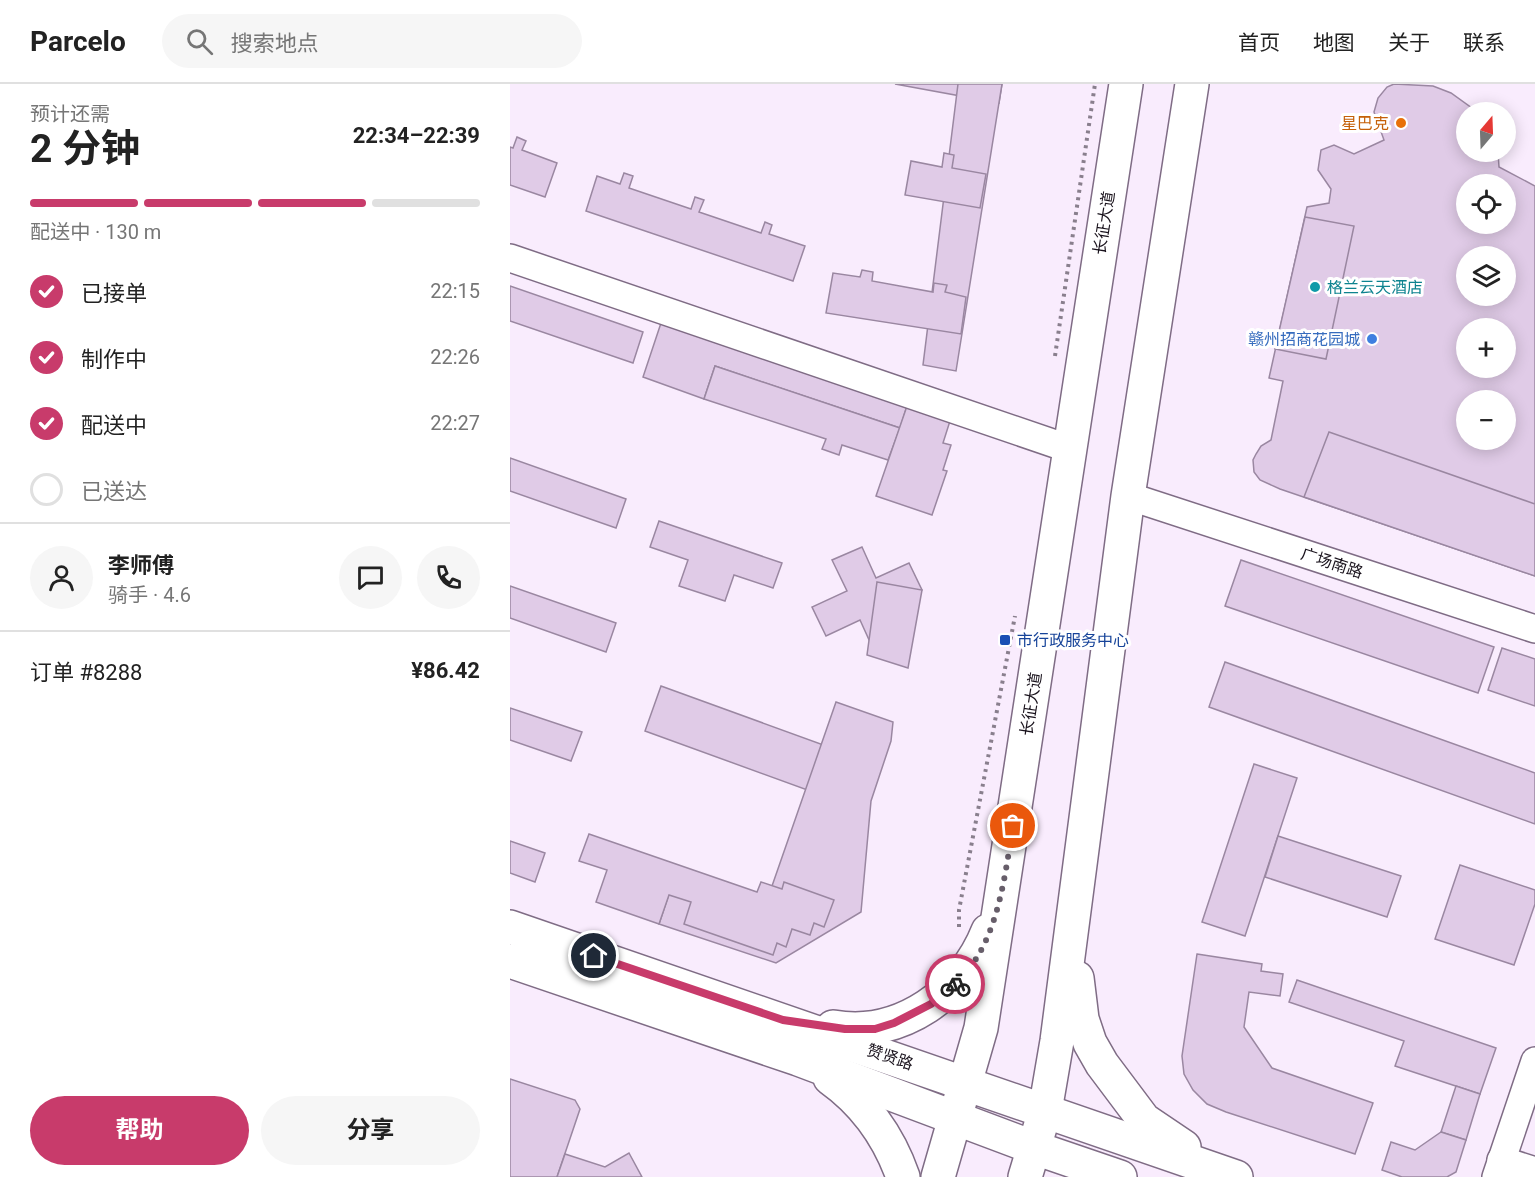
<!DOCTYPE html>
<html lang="zh">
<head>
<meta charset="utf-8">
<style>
	:root { --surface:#fff; --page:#f6f6f6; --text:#222; --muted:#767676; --line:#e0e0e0; --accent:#c83b6b }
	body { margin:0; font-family:Roboto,"Noto Sans SC",sans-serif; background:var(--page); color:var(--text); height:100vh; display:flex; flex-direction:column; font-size:22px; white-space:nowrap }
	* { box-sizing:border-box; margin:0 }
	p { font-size:20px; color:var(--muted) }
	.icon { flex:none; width:33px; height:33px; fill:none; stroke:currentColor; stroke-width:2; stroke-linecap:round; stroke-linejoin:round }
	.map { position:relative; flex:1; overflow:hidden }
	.details { display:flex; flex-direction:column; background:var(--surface); width:510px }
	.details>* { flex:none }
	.needle { width:39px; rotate:19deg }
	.buttons { position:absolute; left:946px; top:18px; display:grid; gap:12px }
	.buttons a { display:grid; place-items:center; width:60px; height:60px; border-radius:50%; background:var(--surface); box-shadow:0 3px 15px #0003; font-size:30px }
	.pin { position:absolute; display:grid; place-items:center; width:51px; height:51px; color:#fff; margin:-26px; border:3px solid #fff; border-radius:50%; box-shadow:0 2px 6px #0007 }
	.courier { position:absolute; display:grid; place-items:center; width:60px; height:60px; margin:-30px; border:4px solid #c83b6b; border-radius:50%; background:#fff; color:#222; box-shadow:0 2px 8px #0007 }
	.summary em { font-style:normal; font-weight:700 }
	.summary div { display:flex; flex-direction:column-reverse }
	.summary { display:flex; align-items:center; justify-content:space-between; height:102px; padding:0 30px }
	h1 { font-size:39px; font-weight:700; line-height:45px }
	.bar { display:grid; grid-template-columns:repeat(4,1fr); gap:9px 6px; align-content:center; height:72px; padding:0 30px }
	.bar i { height:8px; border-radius:4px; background:var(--line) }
	.bar .on { background:var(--accent) }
	.bar p { grid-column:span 4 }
	.line { display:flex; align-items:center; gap:15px; padding:0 30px; border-top:2px solid var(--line) }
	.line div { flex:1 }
	.round { display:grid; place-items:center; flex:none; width:63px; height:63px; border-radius:32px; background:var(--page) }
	ol { padding:0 30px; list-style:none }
	li { display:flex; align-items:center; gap:18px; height:66px }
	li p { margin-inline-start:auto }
	li .icon { padding:6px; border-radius:50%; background:var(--accent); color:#fff; stroke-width:4 }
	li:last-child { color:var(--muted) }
	li i { width:33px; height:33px; border:3px solid var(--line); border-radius:50% }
	.action { display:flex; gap:12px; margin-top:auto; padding:12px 30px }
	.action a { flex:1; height:69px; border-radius:36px; background:var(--accent); color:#fff; font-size:24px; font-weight:700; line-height:69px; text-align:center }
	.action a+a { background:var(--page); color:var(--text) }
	header { display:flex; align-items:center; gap:36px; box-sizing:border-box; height:84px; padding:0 30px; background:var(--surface); border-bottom:2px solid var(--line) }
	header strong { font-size:28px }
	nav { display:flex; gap:33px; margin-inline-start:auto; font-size:21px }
	.search { width:420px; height:54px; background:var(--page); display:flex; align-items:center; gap:15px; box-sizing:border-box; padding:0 21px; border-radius:33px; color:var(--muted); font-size:22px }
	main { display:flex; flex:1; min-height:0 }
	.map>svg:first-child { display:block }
	.building { fill:#e0cbe7; stroke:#9a87a1; stroke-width:1.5; fill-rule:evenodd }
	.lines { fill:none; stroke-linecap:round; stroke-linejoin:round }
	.minor-casing { stroke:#7f6c85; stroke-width:30 }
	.major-casing { stroke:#7f6c85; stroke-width:36 }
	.path { stroke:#897f8d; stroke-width:4; stroke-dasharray:3 4.5; stroke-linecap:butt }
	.minor { stroke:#fff; stroke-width:27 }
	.major { stroke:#fff; stroke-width:33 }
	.done { stroke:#675e6a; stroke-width:6; stroke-dasharray:0 10.8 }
	.route { stroke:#c83b6b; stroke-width:8 }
	.food-dot { fill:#e8710a; stroke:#fff; stroke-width:2 }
	.culture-dot { fill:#0f9aa8; stroke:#fff; stroke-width:2 }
	.shop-dot { fill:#3f7fe0; stroke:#fff; stroke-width:2 }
	.transit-dot { fill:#1a4fb4; stroke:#fff; stroke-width:2 }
	.labels { text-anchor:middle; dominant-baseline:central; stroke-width:6; stroke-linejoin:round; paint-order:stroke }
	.food-label { font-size:16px; fill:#c56008; stroke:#fff; text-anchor:end }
	.street-label { font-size:16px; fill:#18111b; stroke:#fff }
	.culture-label { font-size:16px; fill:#0d838f; stroke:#fff; text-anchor:start }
	.shop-label { font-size:16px; fill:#366cbe; stroke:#fff; text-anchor:end }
	.transit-label { font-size:16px; fill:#164399; stroke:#fff; text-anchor:start }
</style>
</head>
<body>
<header>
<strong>Parcelo</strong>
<div class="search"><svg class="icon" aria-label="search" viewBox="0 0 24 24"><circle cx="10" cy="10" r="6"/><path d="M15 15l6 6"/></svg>搜索地点</div>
<nav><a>首页</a><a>地图</a><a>关于</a><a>联系</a></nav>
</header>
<main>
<section class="details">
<div class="summary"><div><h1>2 分钟</h1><p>预计还需</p></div><em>22:34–22:39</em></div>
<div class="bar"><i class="on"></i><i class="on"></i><i class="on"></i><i></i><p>配送中 · 130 m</p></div>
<ol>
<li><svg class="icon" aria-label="check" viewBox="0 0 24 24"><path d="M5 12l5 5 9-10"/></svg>已接单<p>22:15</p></li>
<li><svg class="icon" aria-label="check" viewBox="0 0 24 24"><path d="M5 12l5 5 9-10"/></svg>制作中<p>22:26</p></li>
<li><svg class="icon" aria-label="check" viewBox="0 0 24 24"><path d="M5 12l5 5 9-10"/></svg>配送中<p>22:27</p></li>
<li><i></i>已送达</li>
</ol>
<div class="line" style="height:108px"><a class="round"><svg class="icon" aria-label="person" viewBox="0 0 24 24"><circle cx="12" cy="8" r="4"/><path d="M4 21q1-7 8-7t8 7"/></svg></a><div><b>李师傅</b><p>骑手 · 4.6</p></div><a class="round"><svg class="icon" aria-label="chat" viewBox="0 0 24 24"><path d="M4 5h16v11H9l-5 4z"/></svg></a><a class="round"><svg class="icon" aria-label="phone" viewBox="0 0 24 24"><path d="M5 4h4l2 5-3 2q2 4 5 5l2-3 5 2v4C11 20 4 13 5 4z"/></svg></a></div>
<div class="line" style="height:78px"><div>订单 #8288</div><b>¥86.42</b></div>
<div class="action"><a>帮助</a><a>分享</a></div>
</section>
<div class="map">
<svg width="1025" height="1093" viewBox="0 0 1025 1093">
	<rect width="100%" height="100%" fill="#f9ecfd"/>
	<!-- building -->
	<g class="building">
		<path d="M385,0h107l-3,19z"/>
		<path d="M448,0h44l-46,287 -33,-6z"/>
		<path d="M884,0l39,2 18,7 25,18 -9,1v40h31l1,15 36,19v390l-255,-87 -20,-9 -6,-8 -1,-12 3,-6 5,-8 10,-6 12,-59 -14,-3 38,-171 22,-4 2,-14 -13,-19 3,-20 13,-5 20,9 30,-14 -10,-28 4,-14 9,-11zM957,100h39v40h-39zM957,172h39v40h-39zM957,244h39v40h-39zM957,316h39v40h-39z"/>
		<path d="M7,53l9,4 -4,9 35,13 -12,34 -35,-12v-38l3,1z"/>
		<path d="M434,69l10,2 -2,13 34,6 -6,34 -75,-13 6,-34 31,6z"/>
		<path d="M114,89l9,3 -4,12 62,21 4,-12 9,3 -5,12 62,21 4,-11 7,3 -3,9 36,12 -12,35 -207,-70 11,-35 23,8z"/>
		<path d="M795,133l49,9 -28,133 -51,-10z"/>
		<path d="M352,186l11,2 -1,9 61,11 1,-9 13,2 -2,7 21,5 -5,37 -135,-21 7,-40 27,4z"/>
		<path d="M0,202l133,46 -10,31 -123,-42z"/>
		<path d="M151,239l246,83 -7,22 -185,-62 -11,33 -61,-22z"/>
		<path d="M205,282l185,62 -12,32 -46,-15 -3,10 -17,-6 4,-10 -122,-40z"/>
		<path d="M397,322l43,15 -7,22 8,2 -8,25 4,1 -15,44 -56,-19z"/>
		<path d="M819,348l206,72v72l-231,-79z"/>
		<path d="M0,374l116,41 -10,29 -106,-37z"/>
		<path d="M149,437l123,42 -9,25 -39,-13 -9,26 -46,-15 9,-26 -38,-13z"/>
		<path d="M352,463l14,31 33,-15 13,27 -34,16 16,34 -29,13 -15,-33 -34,16 -14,-29 35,-16 -15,-31z"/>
		<path d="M731,476l253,87 -16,46 -253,-87z"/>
		<path d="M367,498l45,8 -14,78 -41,-13z"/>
		<path d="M0,502l106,37 -10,29 -96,-34z"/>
		<path d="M992,564l33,11v47l-47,-16z"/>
		<path d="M715,578l310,111v51l-326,-117z"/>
		<path d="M151,602l212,77 -16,45 -212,-77z"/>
		<path d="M326,618l57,20 -2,19 -20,60 -10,111 -85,51 -117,-39 15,-45 90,30z"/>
		<path d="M0,624l72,24 -11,29 -61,-21z"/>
		<path d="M744,680l43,14 -52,158 -43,-14z"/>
		<path d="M79,750l168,58 4,-10 21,7 2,-7 50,18 -10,27 -10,-4 -4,12 -18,-6 -6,18 -9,-4 -4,12 -89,-31 7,-22 -22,-7 -10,29 -63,-22 11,-32 -28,-9z"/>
		<path d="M768,752l123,40 -14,41 -122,-40z"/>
		<path d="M0,757l35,12 -10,29 -25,-9z"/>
		<path d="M950,781l75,25v14l-21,61 -79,-26z"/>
		<path d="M687,870l65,10 -1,7 22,3 -3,22 -31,-4 -5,35 28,41 101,35 -18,51 -129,-42 -19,-8 -14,-14 -9,-16 -2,-18z"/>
		<path d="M787,896l199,68 -16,46 -85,-28 9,-25 -115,-39z"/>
		<path d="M0,995l65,21 5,9 -23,68h-47z"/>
		<path d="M946,1002l24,8 -14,46 -25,-8z"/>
		<path d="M931,1048l25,8 -10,32 -9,5h-45l-20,-7 9,-28 24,8z"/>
		<path d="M119,1069l13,24h-85l8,-23 40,13z"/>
	</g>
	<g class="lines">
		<!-- minor casing -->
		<g class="minor-casing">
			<g id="minor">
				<path d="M0,174l560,191"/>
				<path d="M618,412l407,133"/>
				<path d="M991,1076l34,11"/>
				<path d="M986,1093l39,-116"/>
			</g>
		</g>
		<!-- major casing -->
		<g class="major-casing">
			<g id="major">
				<path d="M0,843l726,250"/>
				<path d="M0,877l288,98 237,89 85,29"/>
				<path d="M567,894l5,41 8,24 12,21 42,56 40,27"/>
				<path d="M323,943c68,12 131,-35 155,-96"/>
				<path d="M320,994c35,25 59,59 73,99"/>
				<path d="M428,1093l43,-149 145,-944"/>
				<path d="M515,1093l20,-66 12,-70 71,-545 64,-412"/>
			</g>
		</g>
		<!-- path -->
		<g class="path">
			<path d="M545,272l40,-272"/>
			<path d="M449,843v-17l56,-294"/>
		</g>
		<!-- minor -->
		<use href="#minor" class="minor"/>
		<!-- major -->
		<use href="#major" class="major"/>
	</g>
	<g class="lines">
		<!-- done -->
		<path class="done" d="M445,900c43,-39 49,-104 58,-158"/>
		<!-- route -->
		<path class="route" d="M84,872l189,64 62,9h30l19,-6 37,-19 24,-20"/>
	</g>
	<!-- markers -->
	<circle class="food-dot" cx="891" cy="39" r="6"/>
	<circle class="culture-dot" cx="805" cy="203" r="6"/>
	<circle class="shop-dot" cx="862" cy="255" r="6"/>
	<rect class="transit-dot" x="489" y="550" width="12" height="12" rx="3"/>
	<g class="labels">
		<!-- food labels -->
		<g class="food-label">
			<text x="879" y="39">星巴克</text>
		</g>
		<!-- street labels -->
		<g class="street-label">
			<text transform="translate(594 139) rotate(-81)">长征大道</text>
			<text transform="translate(822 479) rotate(18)">广场南路</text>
			<text transform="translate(521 620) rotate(-81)">长征大道</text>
			<text transform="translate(380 973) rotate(19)">赞贤路</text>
		</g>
		<!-- culture labels -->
		<g class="culture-label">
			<text x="817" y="203">格兰云天酒店</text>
		</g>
		<!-- shop labels -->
		<g class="shop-label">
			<text x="850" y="255">赣州招商花园城</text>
		</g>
		<!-- transit labels -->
		<g class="transit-label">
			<text x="507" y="556">市行政服务中心</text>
		</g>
	</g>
</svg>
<div class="buttons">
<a><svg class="needle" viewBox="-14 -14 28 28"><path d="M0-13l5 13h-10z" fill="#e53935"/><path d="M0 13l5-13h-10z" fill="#767676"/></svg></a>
<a><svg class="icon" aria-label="locate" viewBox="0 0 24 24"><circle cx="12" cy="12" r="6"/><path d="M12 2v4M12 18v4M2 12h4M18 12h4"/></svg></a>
<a><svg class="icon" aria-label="layers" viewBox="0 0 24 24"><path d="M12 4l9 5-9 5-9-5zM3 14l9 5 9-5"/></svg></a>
<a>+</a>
<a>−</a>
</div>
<div class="pin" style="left:503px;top:742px;background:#ea580c"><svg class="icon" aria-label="bag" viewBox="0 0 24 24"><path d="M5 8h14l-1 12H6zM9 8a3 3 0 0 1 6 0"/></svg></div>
<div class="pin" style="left:84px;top:872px;background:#1f2937"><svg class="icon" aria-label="home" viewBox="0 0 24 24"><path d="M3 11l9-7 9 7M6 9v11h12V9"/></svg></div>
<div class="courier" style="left:445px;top:900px"><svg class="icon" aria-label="bike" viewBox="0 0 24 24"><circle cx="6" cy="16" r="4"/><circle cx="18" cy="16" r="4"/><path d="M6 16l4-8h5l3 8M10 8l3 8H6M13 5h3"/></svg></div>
</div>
</main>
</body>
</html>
